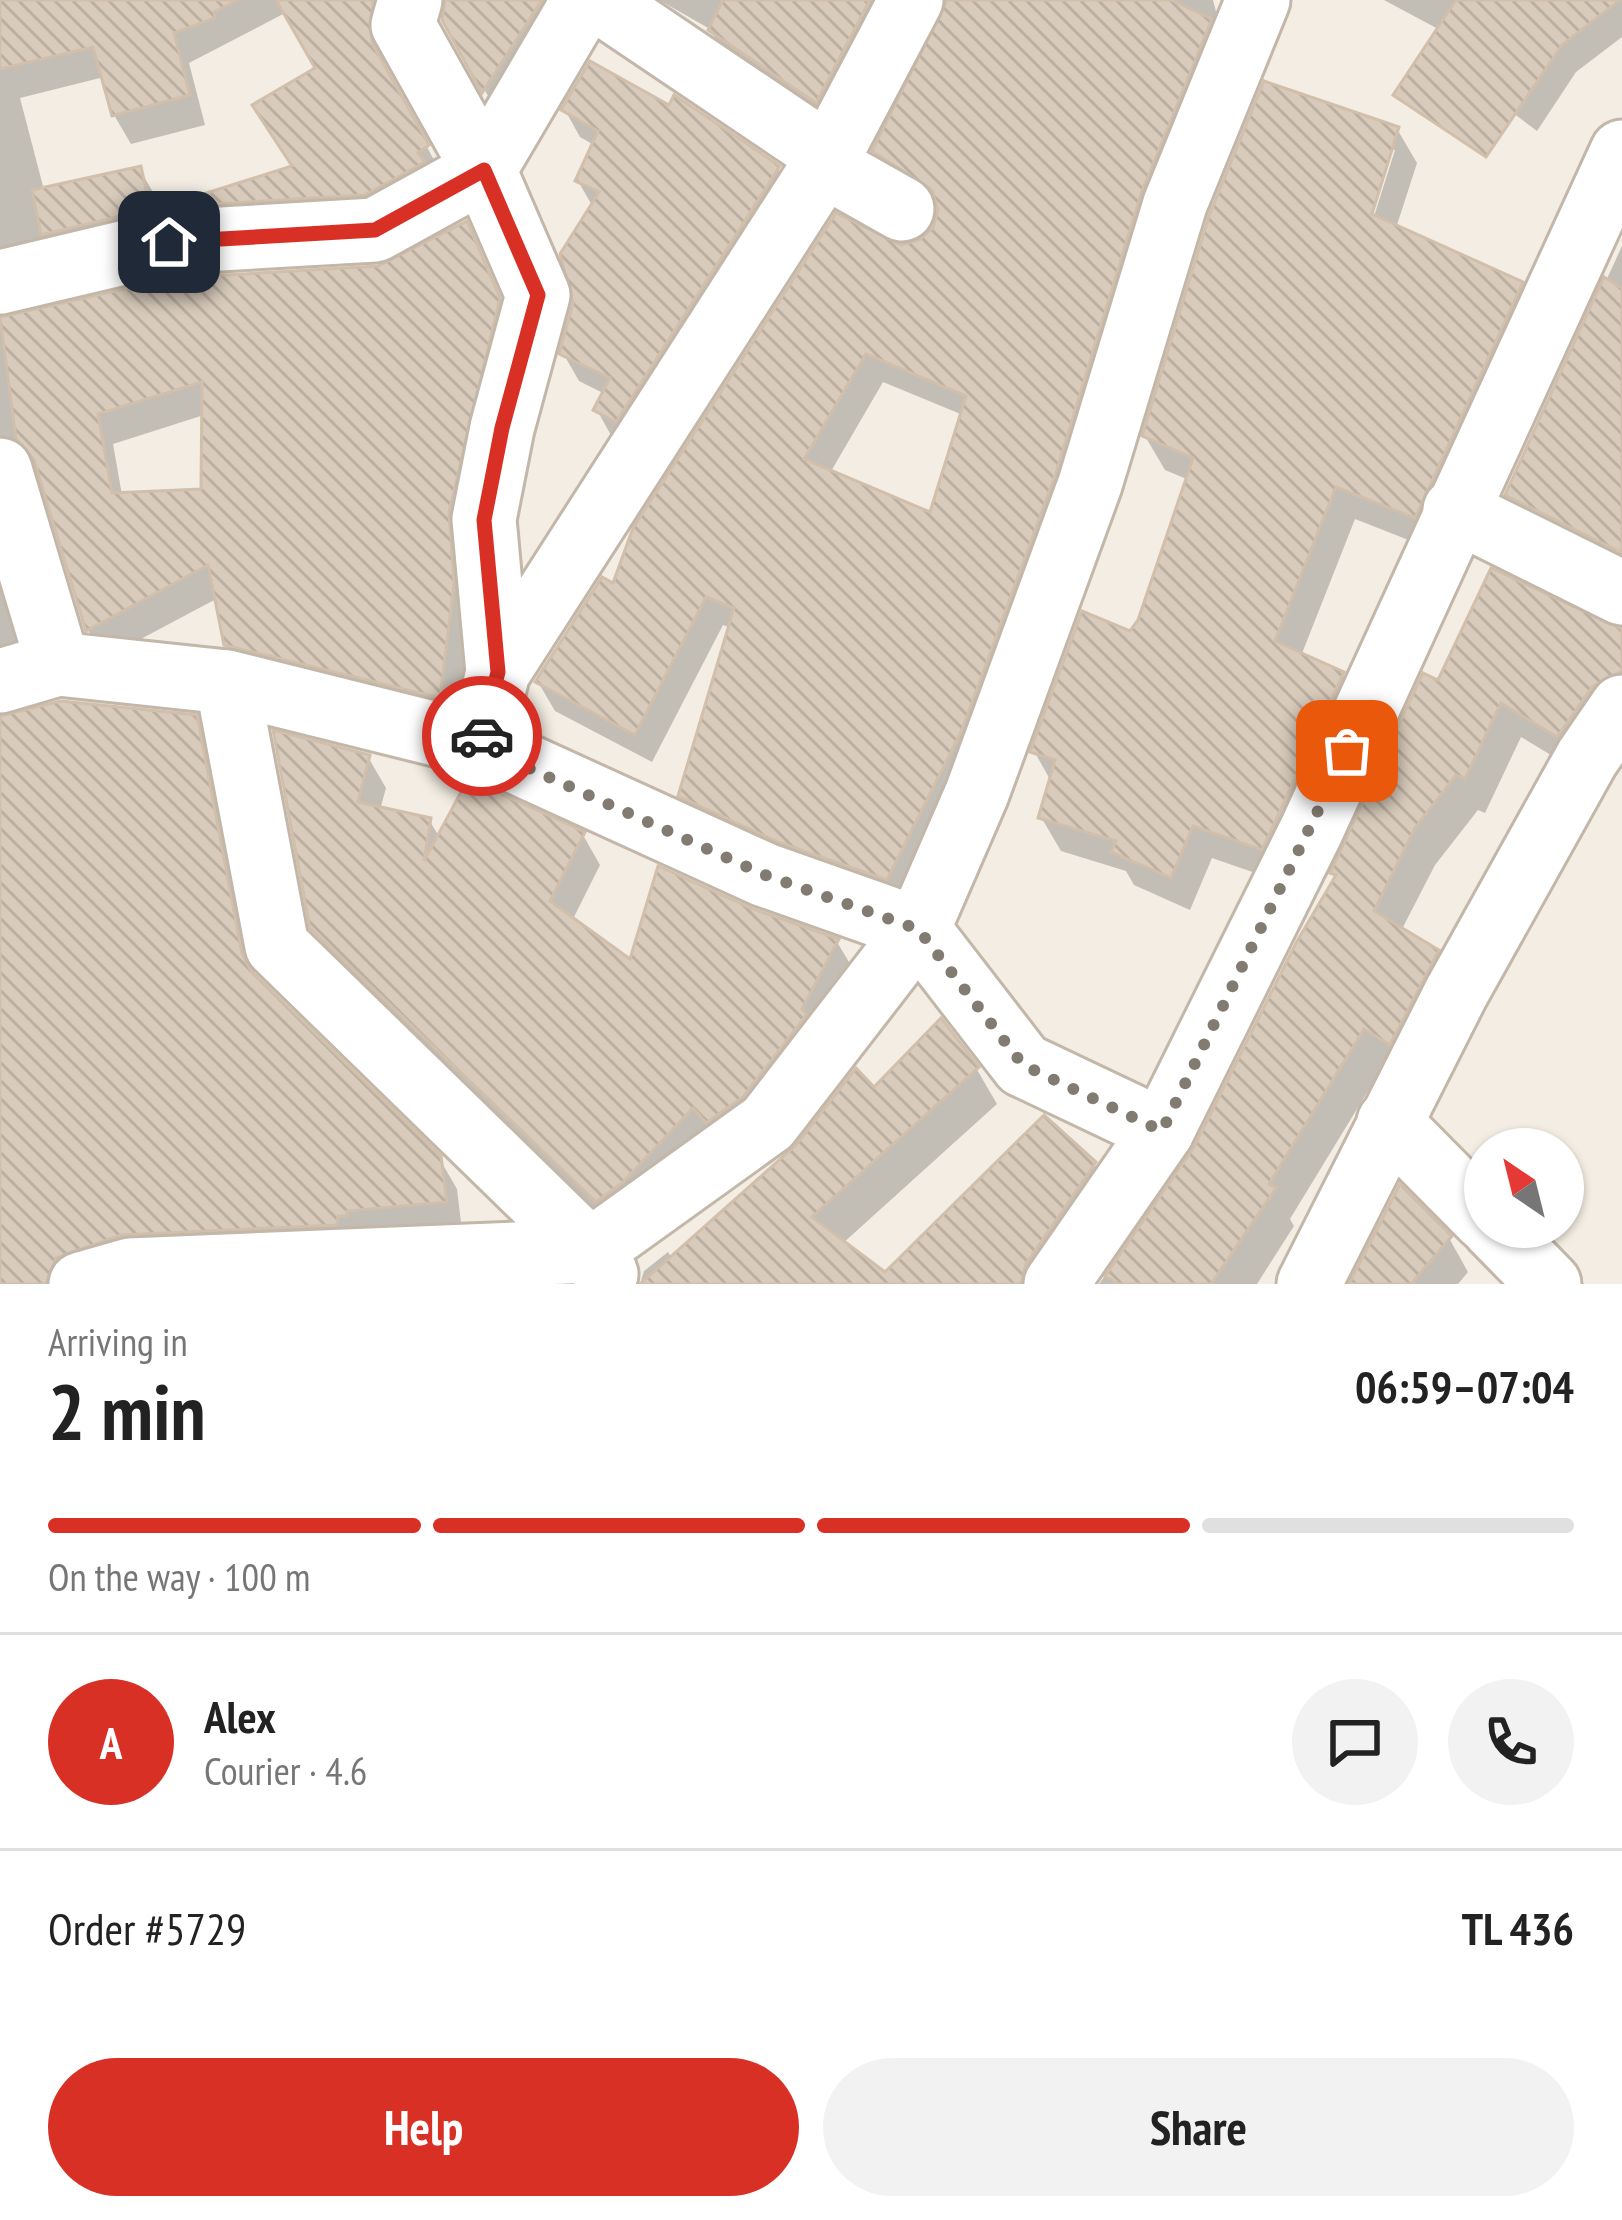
<!DOCTYPE html>
<html lang="en">
<head>
<meta charset="utf-8">
<style>
	:root { --surface:#fff; --page:#f2f2f2; --text:#222; --muted:#767676; --line:#e0e0e0; --accent:#d93025 }
	body { margin:0; font-family:"PT Sans Narrow",sans-serif; background:var(--page); color:var(--text); height:100vh; display:flex; flex-direction:column; font-size:45px; white-space:nowrap }
	* { box-sizing:border-box; margin:0 }
	p { font-size:39px; color:var(--muted) }
	.icon { flex:none; width:66px; height:66px; fill:none; stroke:currentColor; stroke-width:2; stroke-linecap:round; stroke-linejoin:round }
	.map { position:relative; height:1284px; overflow:hidden }
	.details { display:flex; flex-direction:column; background:var(--surface); flex:1 }
	.details>* { flex:none }
	.needle { width:78px; rotate:325deg }
	.controls { position:absolute; left:1464px; top:1128px; display:grid; gap:24px }
	.controls a { display:grid; place-items:center; width:120px; height:120px; border-radius:50%; background:var(--surface); box-shadow:0 3px 9px #0004; font-size:60px }
	.pin { position:absolute; display:grid; place-items:center; width:102px; height:102px; color:#fff; margin:-51px; border-radius:24px; box-shadow:0 6px 18px #0006 }
	.courier { position:absolute; display:grid; place-items:center; width:120px; height:120px; margin:-60px; border:9px solid #d93025; border-radius:50%; background:#fff; color:#222; box-shadow:0 3px 15px #0007 }
	.head em { font-style:normal; font-weight:800 }
	.head div { display:flex; flex-direction:column-reverse }
	.head { display:flex; align-items:center; justify-content:space-between; height:204px; padding:0 48px }
	h1 { font-size:78px; font-weight:800; line-height:90px }
	.bar { display:grid; grid-template-columns:repeat(4,1fr); gap:18px 12px; align-content:center; height:144px; padding:0 48px }
	.bar i { height:15px; border-radius:9px; background:var(--line) }
	.bar .selected { background:var(--accent) }
	.bar p { grid-column:span 4 }
	.line { display:flex; align-items:center; gap:30px; padding:0 48px; border-top:3px solid var(--line) }
	.line div { flex:1 }
	.round { display:grid; place-items:center; flex:none; width:126px; height:126px; border-radius:63px; background:var(--page) }
	.primary-button { display:flex; gap:24px; margin-top:auto; padding:24px 48px }
	.primary-button a { flex:1; height:138px; border-radius:72px; background:var(--accent); color:#fff; font-size:48px; font-weight:800; line-height:138px; text-align:center }
	.primary-button a+a { background:var(--page); color:var(--text) }
	.map>svg:first-child { display:block }
	.shadow { fill:#0003; fill-rule:evenodd }
	.building { fill:url(#building-back-hatch); stroke:#d1bfab; stroke-width:3; fill-rule:evenodd }
	.lines { fill:none; stroke-linecap:round; stroke-linejoin:round }
	.street-casing { stroke:#c2b7a8; stroke-width:69 }
	.street { stroke:#fff; stroke-width:63 }
	.done { stroke:#827b71; stroke-width:12; stroke-dasharray:0 21.6 }
	.route { stroke:#d93025; stroke-width:15 }
</style>
</head>
<body>
<div class="map">
<svg width="1622" height="1284" viewBox="0 0 1622 1284">
	<defs>
		<pattern id="building-back-hatch" width="6" height="6" patternUnits="userSpaceOnUse" patternTransform="scale(3)"><rect width="6" height="6" fill="#d8cbbb"/><path d="M-1 5l2 2M0 0l6 6M5-1l2 2" fill="none" stroke="#bbafa1"/></pattern>
	</defs>
	<rect width="100%" height="100%" fill="#f3ede3"/>
	<!-- shadow -->
	<g class="shadow">
		<path d="M0,0h408l-25,49 3,25 57,102 -4,16 -257,43 -16,-26 129,-41 24,-99 -32,-57 -98,51 16,62 -74,19 -17,-29 -10,-38 -84,21 24,92 96,-20 17,29 8,40 -165,43z"/>
		<path d="M447,0h133l-79,119 -56,-99z"/>
		<path d="M659,0h249l-75,131 -105,-71 -18,-31z"/>
		<path d="M949,0h264l13,51 -323,857 -204,-83 -17,-29 49,-168 -8,-3 -71,137 -97,-51 -17,-29 363,-434 22,-6 14,-15 3,-16 -47,-31 -17,-29zM883,382l80,33 -31,101 -102,-43z"/>
		<path d="M1384,0h238v37l-46,35 -39,59 -87,-66 -10,-35z"/>
		<path d="M565,110l213,58 16,28 -182,241 -15,-27 8,-16 -26,-13 -16,-28 30,-146 -15,-26 16,-36 -14,-8z"/>
		<path d="M1397,129l20,34 -21,65 125,57 19,33 -106,232 -79,-31 -54,137 41,18 20,34 -81,174 -69,-24 -22,52 -56,-25 -8,-14 -65,-20 -20,-34 11,-34 -18,-32 107,-130 48,-141 -24,-10 -20,-34zM1389,150h6l-25,79 -6,-2z"/>
		<path d="M465,225l50,105 -60,396 -211,-51 -17,-31 -9,-46 -113,60 -17,-28 -52,-161 -8,-5 -28,5v-149l379,-51zM204,415v77l-82,3 -9,-51z"/>
		<path d="M1622,246v328l-96,-48 -18,-32z"/>
		<path d="M0,568l28,102 -28,12z"/>
		<path d="M1622,632v83l-43,57 -58,-35 -36,76 -7,-3 -43,55 -34,66 36,21 21,36 -48,90 -25,-15 -95,156 4,7 -37,58h-158l98,-135 140,-270 -3,-6 106,-189z"/>
		<path d="M0,718h195l17,30 44,232 183,178 18,31 5,42 -384,53h-78z"/>
		<path d="M368,757l18,31 -6,22 49,10 11,18 143,-3 17,30 -28,56 60,43 120,-52 85,30 18,30 -36,68 -204,191 -283,-272 -19,-32z"/>
		<path d="M976,1068l21,36 -155,140 35,40h-237l4,-13 24,-19 4,6 202,-166z"/>
		<path d="M1094,1164l21,36 -58,84h-142z"/>
		<path d="M1449,1238l19,34 -10,12h-105z"/>
	</g>
	<!-- building -->
	<g class="building">
		<path d="M0,0h238l-24,12 1,6 -41,15 16,62 -78,21 -19,-69 -93,22z"/>
		<path d="M276,0h97l-1,43 57,102 -11,8 7,9 -60,33 -203,12 130,-41 -40,-61 63,-37z"/>
		<path d="M445,0h97l-60,93 -40,-73z"/>
		<path d="M723,0h147l-54,103 -108,-73z"/>
		<path d="M947,0h224l41,19 -71,175 -85,279 -94,257 -75,150 -109,-38 -100,-46 56,-188 -28,-11 -71,138 -100,-53 67,-105 11,6 20,-55 203,-315 65,32 18,-5 14,-12 5,-18 -6,-20 -60,-39zM866,354l100,42 -36,116 -126,-53z"/>
		<path d="M1456,0h164l-58,45 -76,112 -93,-62z"/>
		<path d="M590,61l79,44 5,-10 106,71 -164,256 -23,-12 17,-32 -51,-24 14,-51 -13,-49 39,-62 -24,-11 23,-50 -37,-21z"/>
		<path d="M1264,81l135,46 -27,87 151,68 -108,236 -79,-31 -61,154 69,31 -82,178 -69,-24 -22,52 -60,-26 5,-11 -78,-23 17,-58 -25,-8 52,-141 48,20 8,-11 55,-162 -51,-22 67,-220z"/>
		<path d="M141,166l9,43 -109,26 -9,-45z"/>
		<path d="M467,221l33,77 -51,214 5,72 -14,114 -216,-53 -16,-80 -122,66 -52,-171 -18,-21 -16,-122 174,-39 204,-12zM202,382l-1,107 -89,4 -14,-79z"/>
		<path d="M1604,277l18,11v265l-117,-58z"/>
		<path d="M1491,568l131,61v42l-29,15 -36,51 -56,-34 -36,76 -9,-4 -41,53 -41,83 65,39 -49,95 -26,-16 -95,155 7,4 -65,96h-93l-13,-8 89,-129 102,-204 40,-68 -6,-2 93,-200 15,7z"/>
		<path d="M61,701l136,14 45,239 10,18 189,184 6,46 -100,9 1,5h-10l-1,9 -216,10 -65,23 -10,26h-46v-568z"/>
		<path d="M273,730l97,25 -12,47 73,16 -7,43 44,-82 117,53 -35,69 80,58 28,-93 95,43 86,30 -37,70 5,5 -64,83 -37,26 -13,-15 -71,75 -26,19 -286,-274z"/>
		<path d="M941,1018l38,49 -167,150 73,55 159,-157 52,47 -70,102 -5,20h-381l156,-139 60,-77 18,19z"/>
		<path d="M1400,1184l52,52 -41,48h-62z"/>
	</g>
	<g class="lines">
		<!-- street casing -->
		<g class="street-casing">
			<g id="street">
				<path d="M410,0l-7,25 81,145 54,125 -36,133 -18,91 14,153"/>
				<path d="M598,0l230,155"/>
				<path d="M824,165l78,44"/>
				<path d="M0,282l169,-40 206,-12 109,-60 100,-170"/>
				<path d="M0,470l58,194"/>
				<path d="M1455,510l167,83"/>
				<path d="M0,681l58,-17 169,18 253,63 285,130 153,54 105,136 139,66"/>
				<path d="M227,682l50,264 313,305 178,-128 150,-194 59,-136 113,-309 85,-280 83,-204"/>
				<path d="M480,745l18,-73 326,-507 87,-165"/>
				<path d="M1389,1122l96,97"/>
				<path d="M1493,1227l56,57"/>
				<path d="M81,1284l49,-14 460,-19 16,23"/>
				<path d="M1056,1284l106,-153 149,-300 311,-679"/>
				<path d="M1309,1284l147,-291 131,-235 35,-51"/>
			</g>
		</g>
		<!-- street -->
		<use href="#street" class="street"/>
	</g>
	<g class="lines">
		<!-- done -->
		<path class="done" d="M482,736l-2,10 285,129 153,54 105,136 139,66 185,-380"/>
		<!-- route -->
		<path class="route" d="M169,242l206,-12 109,-60 54,125 -36,133 -18,92 14,152 -16,64"/>
	</g>
</svg>
<div class="controls">
<a><svg class="needle" viewBox="-14 -14 28 28"><path d="M0-13l5 13h-10z" fill="#e53935"/><path d="M0 13l5-13h-10z" fill="#767676"/></svg></a>
</div>
<div class="pin" style="left:1347px;top:751px;background:#ea580c"><svg class="icon" aria-label="bag" viewBox="0 0 24 24"><path d="M5 8h14l-1 12H6zM9 8a3 3 0 0 1 6 0"/></svg></div>
<div class="pin" style="left:169px;top:242px;background:#1f2937"><svg class="icon" aria-label="home" viewBox="0 0 24 24"><path d="M3 11l9-7 9 7M6 9v11h12V9"/></svg></div>
<div class="courier" style="left:482px;top:736px"><svg class="icon" aria-label="car" viewBox="0 0 24 24"><path d="M5 17H2v-5l4-1 3-4h7l3 4 3 1v5h-3M9 17h6M6 11h13"/><circle cx="7" cy="17" r="2"/><circle cx="17" cy="17" r="2"/></svg></div>
</div>
<section class="details">
<div class="head"><div><h1>2 min</h1><p>Arriving in</p></div><em>06:59–07:04</em></div>
<div class="bar"><i class="selected"></i><i class="selected"></i><i class="selected"></i><i></i><p>On the way · 100 m</p></div>
<div class="line" style="height:216px"><b class="round" style="background:var(--accent);color:#fff">A</b><div><b>Alex</b><p>Courier · 4.6</p></div><a class="round"><svg class="icon" aria-label="chat" viewBox="0 0 24 24"><path d="M4 5h16v11H9l-5 4z"/></svg></a><a class="round"><svg class="icon" aria-label="phone" viewBox="0 0 24 24"><path d="M5 4h4l2 5-3 2q2 4 5 5l2-3 5 2v4C11 20 4 13 5 4z"/></svg></a></div>
<div class="line" style="height:156px"><div>Order #5729</div><b>TL 436</b></div>
<div class="primary-button"><a>Help</a><a>Share</a></div>
</section>
</body>
</html>
